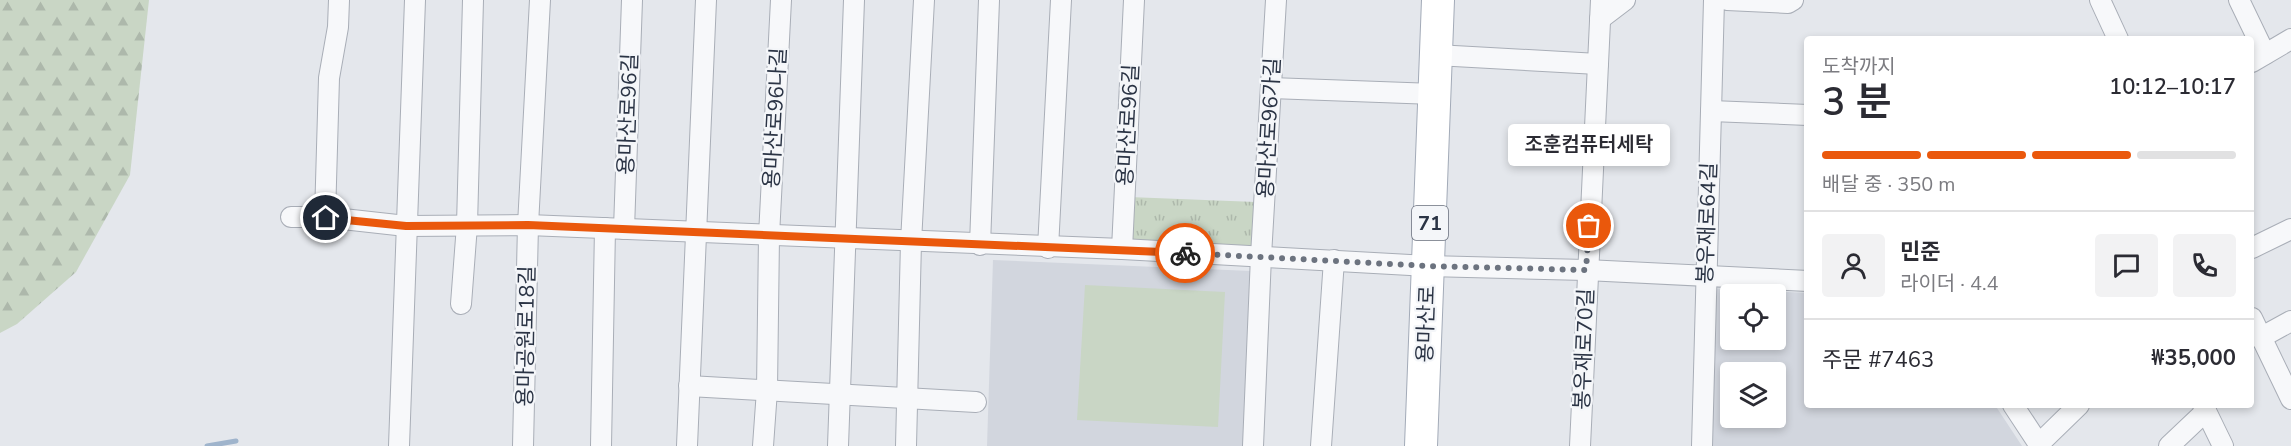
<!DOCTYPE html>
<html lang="ko">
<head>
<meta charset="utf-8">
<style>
	:root { --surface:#fff; --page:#f2f2f3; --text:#2b2b33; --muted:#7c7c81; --line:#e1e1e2; --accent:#ea580c }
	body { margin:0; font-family:"Nunito Sans","Noto Sans KR",sans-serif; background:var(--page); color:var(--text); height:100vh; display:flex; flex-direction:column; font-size:22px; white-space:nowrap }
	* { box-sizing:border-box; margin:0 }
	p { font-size:20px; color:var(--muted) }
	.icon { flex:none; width:33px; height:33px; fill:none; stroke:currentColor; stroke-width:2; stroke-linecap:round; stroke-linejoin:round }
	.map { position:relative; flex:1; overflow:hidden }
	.panel { position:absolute; left:1804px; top:36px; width:450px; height:372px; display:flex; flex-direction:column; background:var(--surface); border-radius:6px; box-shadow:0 3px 9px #0003 }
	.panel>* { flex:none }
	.fabs { position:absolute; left:1720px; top:284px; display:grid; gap:12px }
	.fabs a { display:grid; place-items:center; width:66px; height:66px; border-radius:6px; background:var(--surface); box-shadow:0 3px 9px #0003; font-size:30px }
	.pin { position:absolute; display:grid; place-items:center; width:51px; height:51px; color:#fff; margin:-26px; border:3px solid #fff; border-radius:50%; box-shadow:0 2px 6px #0007 }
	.courier { position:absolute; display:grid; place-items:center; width:60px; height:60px; margin:-30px; border:4px solid #ea580c; border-radius:50%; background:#fff; color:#222; box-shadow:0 2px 8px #0007 }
	.bubble { position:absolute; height:42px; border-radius:6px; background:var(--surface); box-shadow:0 3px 9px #0003; font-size:20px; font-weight:600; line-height:42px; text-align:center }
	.overview em { font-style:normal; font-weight:600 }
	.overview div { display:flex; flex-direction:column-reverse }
	.overview { display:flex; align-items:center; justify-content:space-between; height:102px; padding:0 18px }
	h1 { font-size:39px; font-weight:600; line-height:45px }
	.bar { display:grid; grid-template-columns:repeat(4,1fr); gap:9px 6px; align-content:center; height:72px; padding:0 18px }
	.bar i { height:8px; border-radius:4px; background:var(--line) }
	.bar .on { background:var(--accent) }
	.bar p { grid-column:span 4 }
	.line { display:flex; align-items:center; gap:15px; padding:0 18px; border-top:2px solid var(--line) }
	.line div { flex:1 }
	.round { display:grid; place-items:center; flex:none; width:63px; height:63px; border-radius:6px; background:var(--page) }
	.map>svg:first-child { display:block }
	.built { fill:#d2d6de; fill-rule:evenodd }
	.grass { fill:#c9d6c5 }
	.forest { fill:url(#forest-firs) }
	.park { fill:url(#park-tufts) }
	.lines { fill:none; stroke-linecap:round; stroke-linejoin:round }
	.stream { stroke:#9fb4cc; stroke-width:5 }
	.minor-casing { stroke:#a9aeb7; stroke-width:22 }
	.primary-casing { stroke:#a3abb8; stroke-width:34 }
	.minor { stroke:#f7f8fa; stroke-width:20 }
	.primary { stroke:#fff; stroke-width:32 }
	.done { stroke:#6c737f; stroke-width:6; stroke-dasharray:0 10.8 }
	.route { stroke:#ea580c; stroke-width:8 }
	.labels { text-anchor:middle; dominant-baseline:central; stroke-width:4.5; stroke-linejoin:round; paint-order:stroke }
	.shield { fill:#f4f6f9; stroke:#676e7b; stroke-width:1.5 }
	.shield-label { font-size:20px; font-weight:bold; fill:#2b3445 }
	.street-label { font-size:21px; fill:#2b3445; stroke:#f4f6f9 }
</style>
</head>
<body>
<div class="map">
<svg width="2291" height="446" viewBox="0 0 2291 446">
	<defs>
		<pattern id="forest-firs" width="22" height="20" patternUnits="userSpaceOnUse" patternTransform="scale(1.5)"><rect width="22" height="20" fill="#c9d6c5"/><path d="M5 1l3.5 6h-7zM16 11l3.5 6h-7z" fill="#adb8ab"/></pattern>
		<pattern id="park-tufts" width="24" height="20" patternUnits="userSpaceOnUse" patternTransform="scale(1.5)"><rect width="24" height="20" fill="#c9d6c5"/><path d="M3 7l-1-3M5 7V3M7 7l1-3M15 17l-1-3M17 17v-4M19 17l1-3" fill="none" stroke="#adb8ab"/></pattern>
	</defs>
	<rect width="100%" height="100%" fill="#e4e7ec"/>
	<!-- built -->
	<g class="built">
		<path d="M993,260l258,11 -7,175h-257z"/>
		<path d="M1709,288l98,5 1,112h187l27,41h-315zM1731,294h45v45h-45zM1731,372h45v45h-45z"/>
	</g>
	<!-- grass -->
	<path class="grass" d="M1085,285l140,7 -7,135 -141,-7z"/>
	<!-- forest -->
	<path class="forest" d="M0,0h149l-19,175 -54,97 -59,52 -17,9z"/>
	<!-- park -->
	<path class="park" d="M1129,197l127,5 -2,45 -127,-5z"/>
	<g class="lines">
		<!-- stream -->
		<path class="stream" d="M207,446l29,-5"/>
		<!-- minor casing -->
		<g class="minor-casing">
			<g id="minor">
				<path d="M1727,0l61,3 5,-3"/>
				<path d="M2100,0l18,39"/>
				<path d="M2239,0l26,54"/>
				<path d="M1600,19l25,-19"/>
				<path d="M1436,55l162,9"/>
				<path d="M2252,62l39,-23"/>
				<path d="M1271,88l163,6"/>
				<path d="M1711,111l97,4"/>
				<path d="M291,217h34l81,9 122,-1 594,24 306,17 158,4 222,11"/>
				<path d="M325,217l4,-139 9,-51 1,-27"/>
				<path d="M624,229l8,-229"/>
				<path d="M980,245l9,-245"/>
				<path d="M1048,248l13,-248"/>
				<path d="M2252,248l39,-19"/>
				<path d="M1122,249l12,-249"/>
				<path d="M461,304l6,-79 6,-225"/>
				<path d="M2252,318l39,81"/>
				<path d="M2260,338l31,-17"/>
				<path d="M689,386l287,16"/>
				<path d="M2013,405l27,41"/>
				<path d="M2203,405l20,41"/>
				<path d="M2039,444l40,-39"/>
				<path d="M399,446l16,-446"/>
				<path d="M523,446l5,-221 12,-225"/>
				<path d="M601,446l4,-218"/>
				<path d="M687,446l19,-446"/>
				<path d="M763,446l4,-56 2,-154 12,-236"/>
				<path d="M838,446l16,-446"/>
				<path d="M906,446l5,-204 13,-242"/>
				<path d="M1253,446l8,-190 15,-256"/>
				<path d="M1321,446l13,-186"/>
				<path d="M1580,446l21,-446"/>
				<path d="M1702,446l12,-446"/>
				<path d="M2169,446l37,-35"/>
			</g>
		</g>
		<!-- primary casing -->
		<g class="primary-casing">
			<path id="primary" d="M1421,446l17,-446"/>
		</g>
		<!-- minor -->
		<use href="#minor" class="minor"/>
		<!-- primary -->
		<use href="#primary" class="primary"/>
	</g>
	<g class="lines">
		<!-- done -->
		<path class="done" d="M1185,253l243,13 158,4 3,-44"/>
		<!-- route -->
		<path class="route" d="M326,218l80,8 122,-1 657,28"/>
	</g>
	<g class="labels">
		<!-- shield labels -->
		<rect class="shield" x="1412" y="206" width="36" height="34" rx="4.5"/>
		<g class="shield-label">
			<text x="1430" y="223">71</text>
		</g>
		<!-- street labels -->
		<g class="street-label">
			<text transform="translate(628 114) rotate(-88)">용마산로96길</text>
			<text transform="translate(775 118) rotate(-87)">용마산로96나길</text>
			<text transform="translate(1128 125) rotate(-87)">용마산로96길</text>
			<text transform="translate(1269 128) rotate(-87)">용마산로96가길</text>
			<text transform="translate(1707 223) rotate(-88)">봉우재로64길</text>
			<text transform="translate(1426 324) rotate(-88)">용마산로</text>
			<text transform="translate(526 336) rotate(-89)">용마공원로18길</text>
			<text transform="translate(1584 349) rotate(-88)">봉우재로70길</text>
		</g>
	</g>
</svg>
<div class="fabs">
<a><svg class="icon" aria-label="locate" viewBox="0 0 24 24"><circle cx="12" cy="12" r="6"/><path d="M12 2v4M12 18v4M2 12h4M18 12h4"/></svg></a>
<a><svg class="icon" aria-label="layers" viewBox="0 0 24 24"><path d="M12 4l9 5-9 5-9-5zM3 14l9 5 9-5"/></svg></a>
</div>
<div class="pin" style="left:1589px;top:226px;background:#ea580c"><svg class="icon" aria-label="bag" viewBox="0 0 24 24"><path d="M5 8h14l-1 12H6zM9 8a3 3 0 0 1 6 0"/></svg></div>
<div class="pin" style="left:326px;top:218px;background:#1f2937"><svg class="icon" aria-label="home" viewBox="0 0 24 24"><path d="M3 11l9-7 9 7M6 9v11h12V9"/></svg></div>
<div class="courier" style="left:1185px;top:253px"><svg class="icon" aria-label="bike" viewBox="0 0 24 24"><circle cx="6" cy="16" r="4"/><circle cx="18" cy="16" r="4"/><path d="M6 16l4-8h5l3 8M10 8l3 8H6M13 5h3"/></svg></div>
<div class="bubble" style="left:1508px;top:124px;width:162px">조훈컴퓨터세탁</div>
<section class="panel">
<div class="overview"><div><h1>3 분</h1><p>도착까지</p></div><em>10:12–10:17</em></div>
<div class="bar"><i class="on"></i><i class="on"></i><i class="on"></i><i></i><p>배달 중 · 350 m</p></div>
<div class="line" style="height:108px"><a class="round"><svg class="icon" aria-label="person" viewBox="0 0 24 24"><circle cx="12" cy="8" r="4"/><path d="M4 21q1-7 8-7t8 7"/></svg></a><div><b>민준</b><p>라이더 · 4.4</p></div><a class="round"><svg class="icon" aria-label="chat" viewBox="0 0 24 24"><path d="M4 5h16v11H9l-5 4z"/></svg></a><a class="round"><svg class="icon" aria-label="phone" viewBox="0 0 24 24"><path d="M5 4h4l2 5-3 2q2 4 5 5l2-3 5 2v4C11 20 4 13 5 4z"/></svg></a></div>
<div class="line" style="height:78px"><div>주문 #7463</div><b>₩35,000</b></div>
</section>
</div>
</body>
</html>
